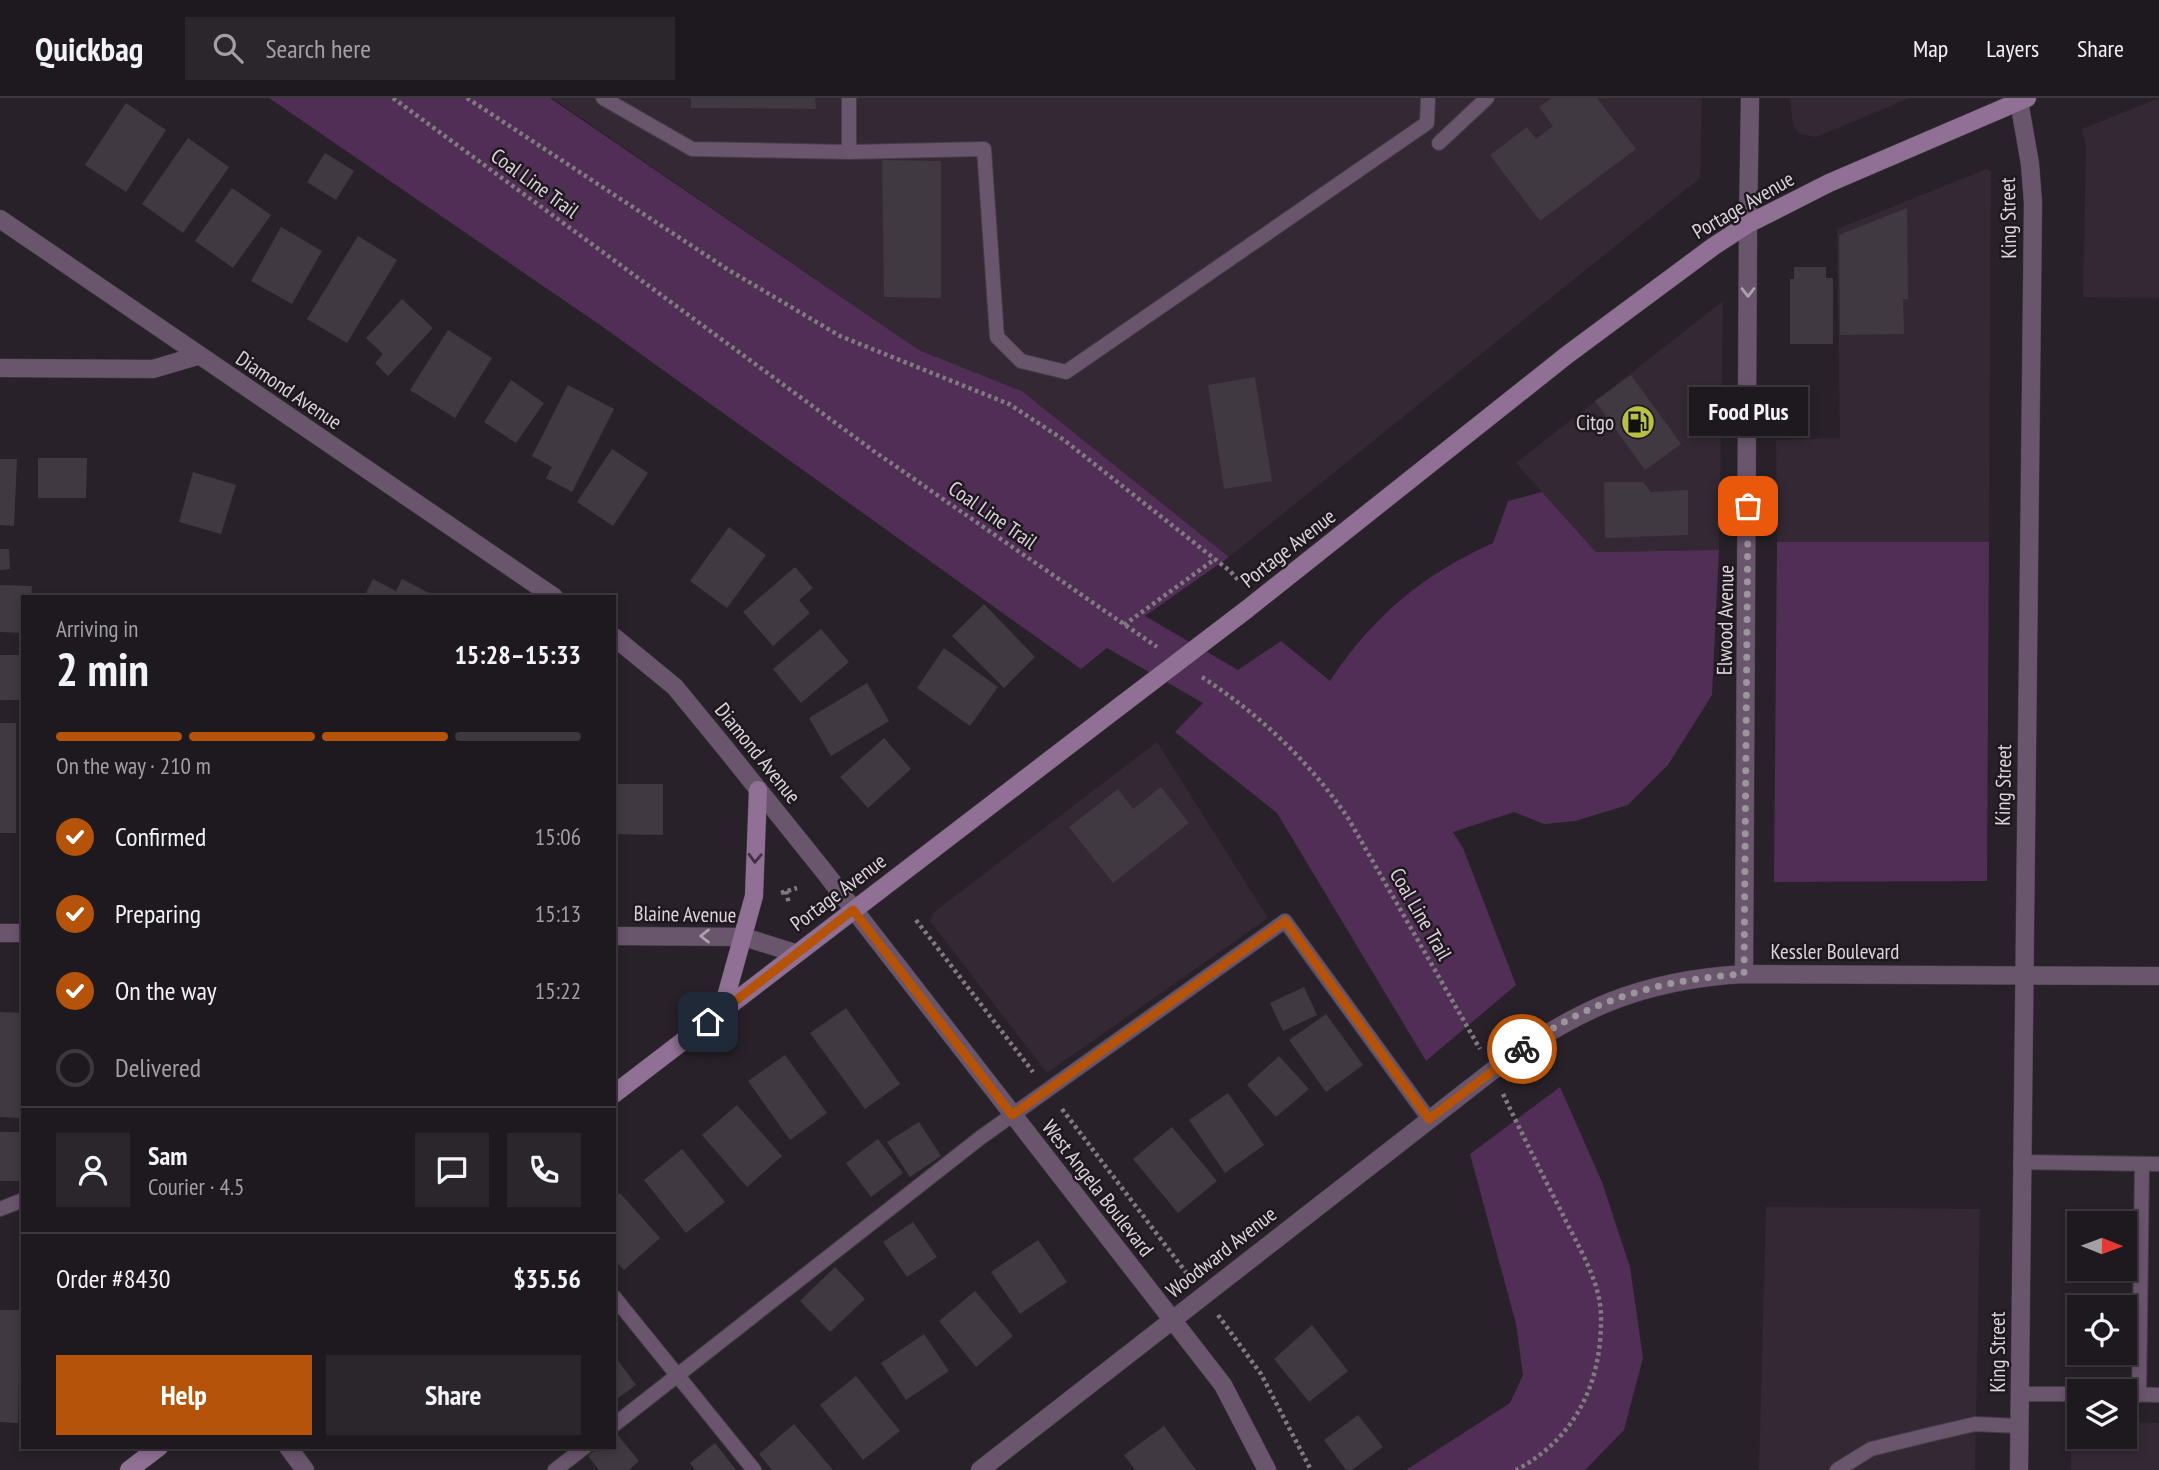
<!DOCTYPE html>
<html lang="en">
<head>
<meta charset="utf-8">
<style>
	:root { --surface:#1e191f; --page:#2b262c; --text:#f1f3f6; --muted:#a1a0a4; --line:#3c383d; --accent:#b45309 }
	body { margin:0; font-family:"PT Sans Narrow",sans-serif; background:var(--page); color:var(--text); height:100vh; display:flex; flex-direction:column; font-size:26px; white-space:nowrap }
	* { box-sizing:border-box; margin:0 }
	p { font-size:23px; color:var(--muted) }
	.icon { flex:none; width:38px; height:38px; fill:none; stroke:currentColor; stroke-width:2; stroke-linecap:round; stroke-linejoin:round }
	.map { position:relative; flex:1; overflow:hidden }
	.sheet { position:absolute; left:21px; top:497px; width:595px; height:854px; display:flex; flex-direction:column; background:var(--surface); border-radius:0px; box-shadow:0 4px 10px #0003,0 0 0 2px var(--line) }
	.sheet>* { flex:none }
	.needle { width:46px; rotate:91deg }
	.buttons { position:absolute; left:2067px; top:1113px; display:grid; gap:14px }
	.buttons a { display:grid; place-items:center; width:70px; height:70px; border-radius:0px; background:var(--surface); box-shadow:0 4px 10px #0003,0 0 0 2px var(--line); font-size:35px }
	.pin { position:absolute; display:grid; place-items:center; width:60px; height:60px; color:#fff; margin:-30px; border-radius:14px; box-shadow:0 4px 10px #0006 }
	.courier { position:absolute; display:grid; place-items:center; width:70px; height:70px; margin:-35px; border:5px solid #b45309; border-radius:50%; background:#fff; color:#222; box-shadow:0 2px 9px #0007 }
	.bubble { position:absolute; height:49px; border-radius:0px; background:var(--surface); box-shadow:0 4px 10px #0003,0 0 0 2px var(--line); font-size:23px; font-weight:800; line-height:49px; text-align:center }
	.head em { font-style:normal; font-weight:800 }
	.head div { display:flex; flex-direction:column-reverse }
	.head { display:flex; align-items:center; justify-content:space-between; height:119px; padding:0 35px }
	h1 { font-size:46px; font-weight:800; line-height:52px }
	.bar { display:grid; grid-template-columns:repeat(4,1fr); gap:10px 7px; align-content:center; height:84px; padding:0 35px }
	.bar i { height:9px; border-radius:5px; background:var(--line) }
	.bar .selected { background:var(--accent) }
	.bar p { grid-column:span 4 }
	.line { display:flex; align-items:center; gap:18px; padding:0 35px; border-top:2px solid var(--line) }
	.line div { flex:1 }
	.round { display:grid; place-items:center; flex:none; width:74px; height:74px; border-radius:0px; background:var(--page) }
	ol { padding:0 35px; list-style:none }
	li { display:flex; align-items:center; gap:21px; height:77px }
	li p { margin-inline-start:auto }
	li .icon { padding:7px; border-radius:50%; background:var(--accent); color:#fff; stroke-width:4 }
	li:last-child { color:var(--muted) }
	li i { width:38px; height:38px; border:4px solid var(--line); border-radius:50% }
	.primary-button { display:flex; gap:14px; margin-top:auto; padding:14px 35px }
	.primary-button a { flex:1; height:80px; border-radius:0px; background:var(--accent); color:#fff; font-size:28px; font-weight:800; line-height:80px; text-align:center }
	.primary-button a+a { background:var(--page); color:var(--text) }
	header { display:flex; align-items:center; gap:42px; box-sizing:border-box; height:98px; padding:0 35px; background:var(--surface); border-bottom:2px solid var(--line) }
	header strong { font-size:33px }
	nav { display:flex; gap:38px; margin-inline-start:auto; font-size:24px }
	.search { width:490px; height:63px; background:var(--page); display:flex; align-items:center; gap:18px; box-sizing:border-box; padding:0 24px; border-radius:0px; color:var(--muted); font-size:26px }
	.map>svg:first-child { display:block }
	.built { fill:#332834 }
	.green { fill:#502e55 }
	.building { fill:#413942 }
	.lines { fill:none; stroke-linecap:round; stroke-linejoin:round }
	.service-casing { stroke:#443e45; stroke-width:16 }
	.minor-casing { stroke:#443e45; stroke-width:19 }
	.tertiary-casing { stroke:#443e45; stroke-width:19 }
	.secondary-casing { stroke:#443e45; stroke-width:19 }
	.path { stroke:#807a81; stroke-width:4.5; stroke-dasharray:3.5 3.5; stroke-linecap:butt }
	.service { stroke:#69556c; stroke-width:14 }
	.minor { stroke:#69556c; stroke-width:18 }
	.tertiary { stroke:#69556c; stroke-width:18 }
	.secondary { stroke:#917095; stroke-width:18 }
	.secondary-bridge-casing { stroke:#443e45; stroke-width:19; stroke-linecap:butt }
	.secondary-bridge { stroke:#917095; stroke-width:18 }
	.oneway { stroke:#ada2ae }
	.oneway2 { stroke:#413242 }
	.done { stroke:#9c969c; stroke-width:7; stroke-dasharray:0 12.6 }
	.route { stroke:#b45309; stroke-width:9 }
	.labels { text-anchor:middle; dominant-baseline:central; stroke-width:5; stroke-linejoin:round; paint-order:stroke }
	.street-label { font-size:21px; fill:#dad5da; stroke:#1f181f }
	.poi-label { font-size:21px; fill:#dad5da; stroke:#1f181f; text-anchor:end }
</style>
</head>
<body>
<header>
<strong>Quickbag</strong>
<div class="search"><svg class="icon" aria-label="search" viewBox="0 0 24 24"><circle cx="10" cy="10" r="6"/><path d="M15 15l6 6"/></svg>Search here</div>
<nav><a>Map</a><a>Layers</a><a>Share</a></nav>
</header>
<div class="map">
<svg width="2159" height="1372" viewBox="0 0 2159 1372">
	<rect width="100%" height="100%" fill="#282129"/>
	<!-- built -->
	<g class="built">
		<path d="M552,0h1150l-2,80 -471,379 -207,-166 -103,-41z"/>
		<path d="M1790,0h120l-94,39 -16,-3 -7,-9z"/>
		<path d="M2159,0v200l-76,-1 3,-151 -4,-17z"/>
		<path d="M1986,71l5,2 -2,371h-212l-1,-102 64,-2 -3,-209z"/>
		<path d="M1723,203l-4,249 -123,2 -80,-89z"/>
		<path d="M1157,644l111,176 -221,155 -117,-152 4,-9z"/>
		<path d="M1766,1109l214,2 -5,261h-216z"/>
		<path d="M2071,1323h8v16h45l1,-15 34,1v47h-88z"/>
	</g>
	<!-- green -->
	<g class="green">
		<path d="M269,0h281l369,252 103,41 207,166 -84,59 93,54 43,-29 49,40c43,-65 92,-106 163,-138l15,-42 34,-9 54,60 123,-2 -7,145 -44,70 -40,40 -53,16 -31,3 -30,-12 -61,20 10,16 53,137 -90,76 -149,-248 -102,-81 28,-29 -96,-55 -26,21 -481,-344z"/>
		<path d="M1777,444h212l-2,339 -213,1z"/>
		<path d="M1560,989l42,95 28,85 13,91 -19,72 -39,40h-179l104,-67 13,-28 -7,-51 -46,-170z"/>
	</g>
	<!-- building -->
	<g class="building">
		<path d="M691,0h124l1,11 -125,-1z"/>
		<path d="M1552,0h45l39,51 -96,72 -50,-66 37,-28 9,12 17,-13 -14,-19z"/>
		<path d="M126,5l40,27 -40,62 -41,-27z"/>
		<path d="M188,40l41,29 -46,66 -41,-29z"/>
		<path d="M325,55l29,18 -18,29 -29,-18z"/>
		<path d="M882,62l59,1v137l-57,-1z"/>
		<path d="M232,90l39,27 -38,53 -38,-27z"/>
		<path d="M1907,110l1,91h-5l1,35 -64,1 -1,-100z"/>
		<path d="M281,129l41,24 -30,53 -41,-23z"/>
		<path d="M358,138l39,24 -50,83 -40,-24z"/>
		<path d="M1794,169h32v11h7v66h-43v-65h4z"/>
		<path d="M402,201l31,29 -45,48 -13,-13 8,-9 -17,-16z"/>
		<path d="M448,232l44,28 -37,60 -45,-28z"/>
		<path d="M1631,277l50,69 -36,26 -50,-69z"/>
		<path d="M1255,279l17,104 -48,8 -16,-104z"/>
		<path d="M511,282l33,23 -28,40 -32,-21z"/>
		<path d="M568,287l46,24 -42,83 -26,-14 6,-11 -20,-11z"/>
		<path d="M612,351l36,24 -35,53 -36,-24z"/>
		<path d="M38,360h49l-1,40h-48z"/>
		<path d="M0,361h17l-3,67 -14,-1z"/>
		<path d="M193,374l43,13 -15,49 -42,-12z"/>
		<path d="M1604,384h39l8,10 37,-2v45l-83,3z"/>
		<path d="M729,429l37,28 -39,53 -37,-27z"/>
		<path d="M0,451h9l1,20 -10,1z"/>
		<path d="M795,469l18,21 -14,12 11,13 -37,33 -30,-34z"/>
		<path d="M373,481l23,12 6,-12 29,15 -2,3h-65z"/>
		<path d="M0,487l32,1 -1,11h-8v36l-23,-1z"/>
		<path d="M984,506l51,53 -31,31 -52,-52z"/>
		<path d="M821,531l28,33 -48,41 -28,-34z"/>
		<path d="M944,550l54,39 -28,39 -53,-38z"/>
		<rect x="0" y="557" width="23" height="45"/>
		<path d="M867,585l22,38 -58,35 -22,-38z"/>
		<rect x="0" y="625" width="16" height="110"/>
		<path d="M884,640l27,31 -43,39 -28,-31z"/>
		<path d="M614,686h49v51l-49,-1z"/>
		<path d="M1161,689l28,36 -76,60 -44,-56 49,-38 15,20z"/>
		<path d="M1304,889l13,28 -34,16 -13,-28z"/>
		<path d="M846,910l54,76 -35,25 -55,-76z"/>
		<path d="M0,914l23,1 -3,105 -20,-1z"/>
		<path d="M1326,916l37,51 -37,27 -37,-52z"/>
		<path d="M785,957l42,58 -37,27 -42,-59z"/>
		<path d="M1279,958l30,33 -33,28 -29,-32z"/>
		<path d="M1228,995l36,52 -39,28 -36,-53z"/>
		<path d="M737,1007l45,51 -35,31 -45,-52z"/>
		<path d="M919,1024l22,34 -31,21 -23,-35z"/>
		<path d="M1172,1029l45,54 -39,32 -45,-54z"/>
		<rect x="0" y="1034" width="19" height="49"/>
		<path d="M878,1041l25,34 -32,24 -25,-34z"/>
		<path d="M682,1051l43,53 -39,31 -42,-53z"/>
		<path d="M620,1095l40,45 -36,32 -10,-10v-62z"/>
		<path d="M913,1124l24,35 -30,20 -24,-35z"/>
		<path d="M1038,1142l29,42 -47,32 -29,-42z"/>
		<path d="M835,1169l30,32 -35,33 -30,-31z"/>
		<path d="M975,1193l38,45 -37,31 -37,-46z"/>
		<path d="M0,1212h20l-2,113 -18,-1z"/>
		<path d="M1312,1227l36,46 -39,31 -35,-43z"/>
		<path d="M924,1236l25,37 -43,29 -25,-37z"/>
		<path d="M614,1257l22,30 -22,16z"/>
		<path d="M856,1278l44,55 -37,29 -43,-55z"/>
		<path d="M1358,1317l25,32 -31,23h-6l-22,-30z"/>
		<path d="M794,1326l39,46h-61l-13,-16z"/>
		<path d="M1164,1328l32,44h-61l-11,-15z"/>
		<path d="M616,1335l23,28 -10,9h-30l-11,-14 11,-9h15z"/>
		<path d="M715,1345l21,27h-41l-5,-7z"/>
	</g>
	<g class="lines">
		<!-- service casing -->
		<g class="service-casing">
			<g id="service">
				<path d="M603,0l89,51 157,3"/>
				<path d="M849,0v54l135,-3 13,188 24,24 45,11 361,-249 1,-25"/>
				<path d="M1439,45l48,-45"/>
				<path d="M2022,1064l137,2"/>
				<path d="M0,1111l23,-9"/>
				<path d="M614,1199l140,173"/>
				<path d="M2020,1296h59"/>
				<path d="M2124,1296l35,1"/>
				<path d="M2139,1297l3,-231"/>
				<path d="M614,1327l366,-287 305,-217 144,198"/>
				<path d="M555,1372l30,-23"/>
				<path d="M1837,1372l34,-21 61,-15 43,-10 45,2"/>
			</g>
		</g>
		<!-- minor casing -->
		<g class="minor-casing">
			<g id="minor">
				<path d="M2019,3l11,63 3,39 -14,1267"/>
				<path d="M0,270l153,1 44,-13"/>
				<path d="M0,835h23"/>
				<path d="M614,838l130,1 51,16"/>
				<path d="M1744,876l4,-750"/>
				<path d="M288,1349l17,23"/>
				<path d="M980,1372l512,-399c82,-61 148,-91 252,-97l415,2"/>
			</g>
		</g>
		<!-- tertiary casing -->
		<g class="tertiary-casing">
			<g id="tertiary">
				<path d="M0,121l554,378"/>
				<path d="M1748,126l2,-126"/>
				<path d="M614,539l61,50 50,61 98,122 400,515 44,85"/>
			</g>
		</g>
		<!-- secondary casing -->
		<g class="secondary-casing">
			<g id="secondary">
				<path d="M1246,512l321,-255 147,-109 34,-22 81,-41 198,-85"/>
				<path d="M722,913l32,-115 4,-106"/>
				<path d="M614,996l510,-391"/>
				<path d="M129,1372l30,-23"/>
			</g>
		</g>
		<!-- path -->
		<g class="path">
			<path d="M393,0l482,354 282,195"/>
			<path d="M467,0l260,171 113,67 169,68 55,36 166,131 9,10"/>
			<path d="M1124,527l91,-66"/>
			<path d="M1202,579c58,38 107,84 146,141l132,231"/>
			<path d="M786,793l3,13"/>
			<path d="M781,795l16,-5"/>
			<path d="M916,822l117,152"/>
			<path d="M1503,996c19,40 39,80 59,119 15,32 39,68 39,104 1,66 -26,122 -85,153"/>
			<path d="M1062,1011l126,166"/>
			<path d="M1218,1217l43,59 50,96"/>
		</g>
		<!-- service -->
		<use href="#service" class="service"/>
		<!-- minor -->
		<use href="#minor" class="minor"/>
		<!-- tertiary -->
		<use href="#tertiary" class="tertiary"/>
		<!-- secondary -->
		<use href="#secondary" class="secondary"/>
		<!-- secondary-bridge casing -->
		<g class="secondary-bridge-casing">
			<path id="secondary-bridge" d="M1124,605l122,-93"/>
		</g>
		<!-- secondary-bridge -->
		<use href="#secondary-bridge" class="secondary-bridge"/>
	</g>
	<!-- one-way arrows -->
	<defs><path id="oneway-chevron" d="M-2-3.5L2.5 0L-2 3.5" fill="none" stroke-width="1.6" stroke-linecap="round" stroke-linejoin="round" transform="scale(1.75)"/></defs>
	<g class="oneway">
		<use href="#oneway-chevron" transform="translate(1748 194) rotate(90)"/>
		<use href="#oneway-chevron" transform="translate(705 838) rotate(-180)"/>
	</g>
	<use class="oneway2" href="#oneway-chevron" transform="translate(755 760) rotate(92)"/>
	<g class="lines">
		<!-- done -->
		<path class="done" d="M1522,951c65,-49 142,-70 222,-75l4,-468"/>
		<!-- route -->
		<path class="route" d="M708,924l145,-112 159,205 273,-194 144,198 93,-70"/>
	</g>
	<!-- icons -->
	<defs>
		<g id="fuel-disc" transform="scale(1.75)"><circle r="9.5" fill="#b9c046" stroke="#1f181f"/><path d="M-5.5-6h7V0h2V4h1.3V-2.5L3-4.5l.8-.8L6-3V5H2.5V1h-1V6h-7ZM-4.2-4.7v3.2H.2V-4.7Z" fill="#111"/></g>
	</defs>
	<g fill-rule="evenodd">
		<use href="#fuel-disc" x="1638" y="324"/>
	</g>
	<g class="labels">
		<!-- street labels -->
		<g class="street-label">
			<text transform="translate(535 85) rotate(36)">Coal Line Trail</text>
			<text transform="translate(1743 107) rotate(-30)">Portage Avenue</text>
			<text transform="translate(2008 120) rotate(-91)">King Street</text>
			<text transform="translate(289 292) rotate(34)">Diamond Avenue</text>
			<text transform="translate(993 417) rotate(35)">Coal Line Trail</text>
			<text transform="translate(1288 450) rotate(-38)">Portage Avenue</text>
			<text transform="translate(1725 522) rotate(-89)">Elwood Avenue</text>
			<text transform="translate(758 655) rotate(51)">Diamond Avenue</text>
			<text transform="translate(2003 687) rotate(-89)">King Street</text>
			<text transform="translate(838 794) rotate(-37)">Portage Avenue</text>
			<text transform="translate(685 816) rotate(1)">Blaine Avenue</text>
			<text transform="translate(1421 816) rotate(60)">Coal Line Trail</text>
			<text x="1835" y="853">Kessler Boulevard</text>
			<text transform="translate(1098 1090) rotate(52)">West Angela Boulevard</text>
			<text transform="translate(1221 1154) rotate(-38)">Woodward Avenue</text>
			<text transform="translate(1997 1254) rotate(-90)">King Street</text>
		</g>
		<!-- poi labels -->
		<g class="poi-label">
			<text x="1614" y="324">Citgo</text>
		</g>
	</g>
</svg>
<div class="buttons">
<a><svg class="needle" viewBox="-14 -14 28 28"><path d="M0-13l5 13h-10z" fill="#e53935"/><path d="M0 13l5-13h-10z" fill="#a1a0a4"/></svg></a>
<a><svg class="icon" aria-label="locate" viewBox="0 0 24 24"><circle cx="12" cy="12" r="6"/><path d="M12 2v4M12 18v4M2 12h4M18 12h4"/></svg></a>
<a><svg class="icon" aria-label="layers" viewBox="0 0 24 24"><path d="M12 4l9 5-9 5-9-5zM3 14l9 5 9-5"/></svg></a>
</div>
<div class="pin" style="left:1748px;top:408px;background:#ea580c"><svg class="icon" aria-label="bag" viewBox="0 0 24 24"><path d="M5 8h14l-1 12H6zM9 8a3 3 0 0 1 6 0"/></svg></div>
<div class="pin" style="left:708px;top:924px;background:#1f2937"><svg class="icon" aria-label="home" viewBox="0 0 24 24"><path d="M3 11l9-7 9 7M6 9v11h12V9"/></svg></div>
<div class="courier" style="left:1522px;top:951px"><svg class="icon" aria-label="bike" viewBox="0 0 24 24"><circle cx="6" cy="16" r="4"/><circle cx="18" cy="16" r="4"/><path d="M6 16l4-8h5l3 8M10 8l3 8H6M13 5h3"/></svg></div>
<div class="bubble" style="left:1689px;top:289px;width:119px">Food Plus</div>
<section class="sheet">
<div class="head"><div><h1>2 min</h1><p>Arriving in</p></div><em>15:28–15:33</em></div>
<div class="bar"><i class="selected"></i><i class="selected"></i><i class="selected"></i><i></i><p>On the way · 210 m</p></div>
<ol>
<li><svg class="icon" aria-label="check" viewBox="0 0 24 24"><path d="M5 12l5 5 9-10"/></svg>Confirmed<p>15:06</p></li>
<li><svg class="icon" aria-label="check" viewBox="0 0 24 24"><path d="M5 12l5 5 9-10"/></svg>Preparing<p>15:13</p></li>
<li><svg class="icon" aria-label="check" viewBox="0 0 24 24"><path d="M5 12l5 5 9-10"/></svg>On the way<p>15:22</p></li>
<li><i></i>Delivered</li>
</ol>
<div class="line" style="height:126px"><a class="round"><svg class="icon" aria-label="person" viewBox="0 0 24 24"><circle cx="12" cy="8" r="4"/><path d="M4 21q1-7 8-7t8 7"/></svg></a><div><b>Sam</b><p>Courier · 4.5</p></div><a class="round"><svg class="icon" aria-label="chat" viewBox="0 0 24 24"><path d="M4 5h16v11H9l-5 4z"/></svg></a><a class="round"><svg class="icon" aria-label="phone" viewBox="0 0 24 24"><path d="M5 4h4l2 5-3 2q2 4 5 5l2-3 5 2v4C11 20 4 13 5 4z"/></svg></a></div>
<div class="line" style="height:91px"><div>Order #8430</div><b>$35.56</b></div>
<div class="primary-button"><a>Help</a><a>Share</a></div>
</section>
</div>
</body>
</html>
